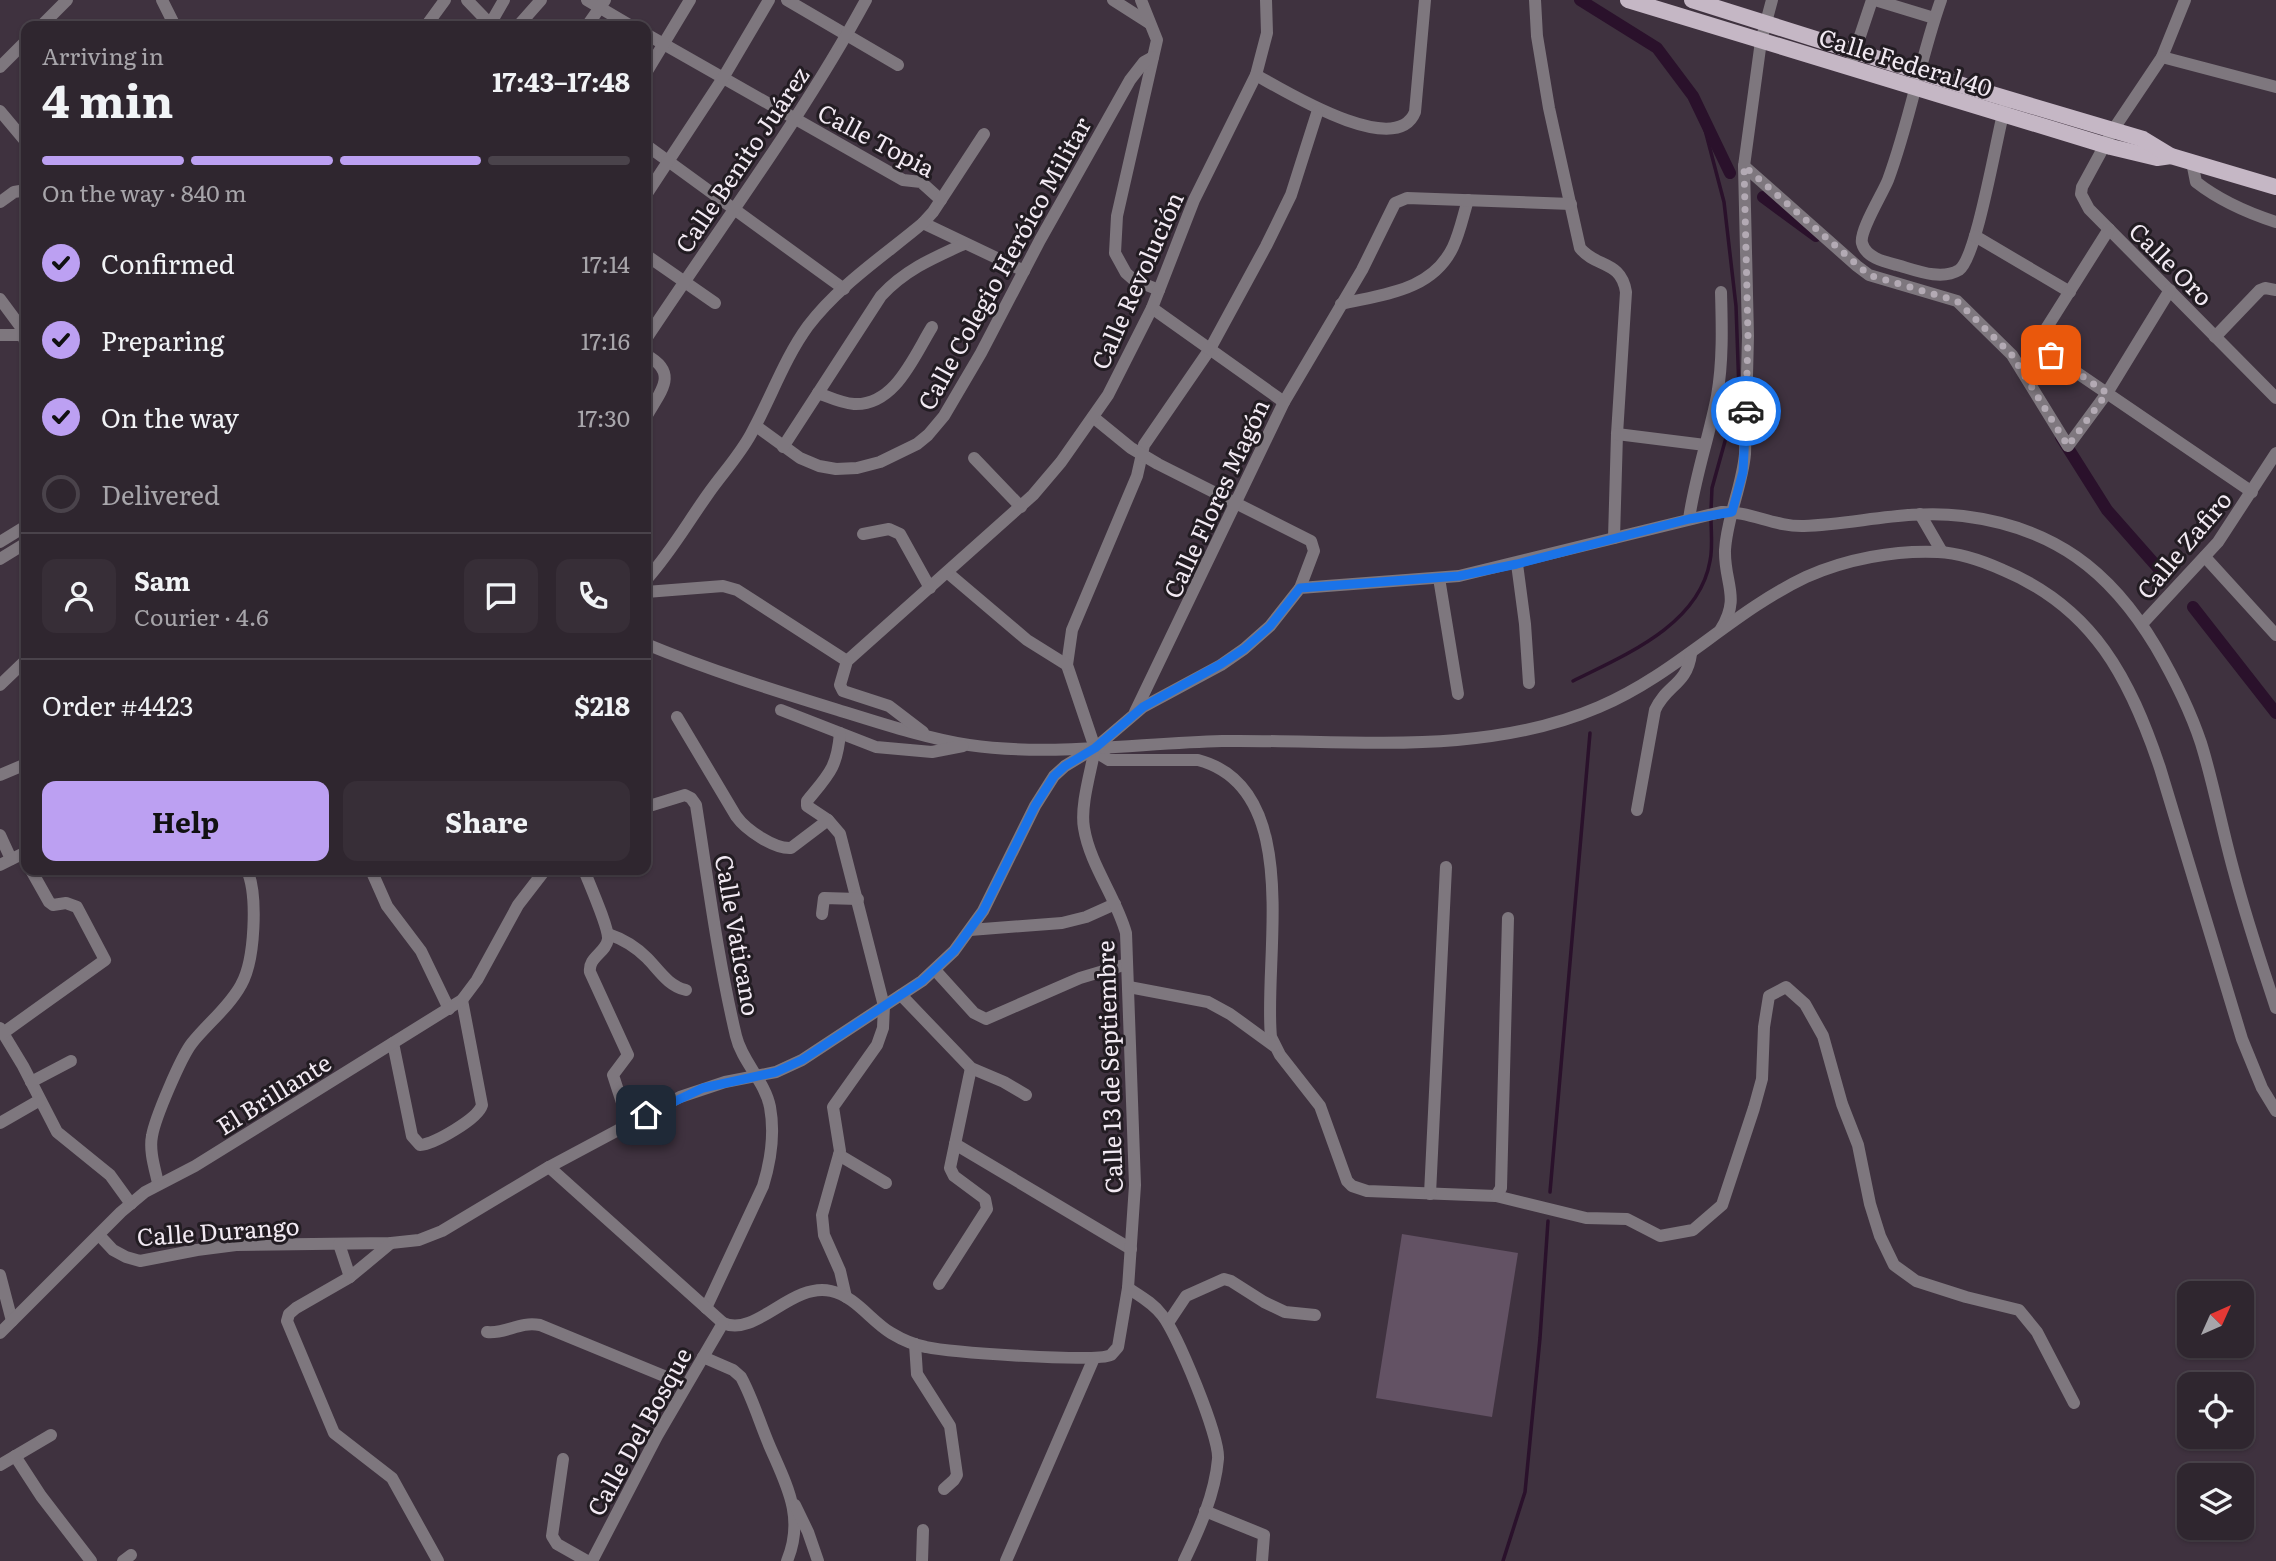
<!DOCTYPE html>
<html lang="en">
<head>
<meta charset="utf-8">
<style>
	:root { --surface:#2f262f; --page:#372e37; --text:#f1f3f6; --muted:#a7a5aa; --line:#4a434b; --accent:#bca0f2 }
	body { margin:0; font-family:Literata,serif; background:var(--page); color:var(--text); height:100vh; display:flex; flex-direction:column; font-size:26px; white-space:nowrap }
	* { box-sizing:border-box; margin:0 }
	p { font-size:23px; color:var(--muted) }
	.icon { flex:none; width:38px; height:38px; fill:none; stroke:currentColor; stroke-width:2; stroke-linecap:round; stroke-linejoin:round }
	.map { position:relative; flex:1; overflow:hidden }
	.drawer { position:absolute; left:21px; top:21px; width:630px; height:854px; display:flex; flex-direction:column; background:var(--surface); border-radius:14px; box-shadow:0 2px 5px #0004,0 0 0 2px var(--line) }
	.drawer>* { flex:none }
	.needle { width:46px; rotate:45deg }
	.fabs { position:absolute; left:2177px; top:1281px; display:grid; gap:14px }
	.fabs a { display:grid; place-items:center; width:77px; height:77px; border-radius:14px; background:var(--surface); box-shadow:0 2px 5px #0004,0 0 0 2px var(--line); font-size:35px }
	.pin { position:absolute; display:grid; place-items:center; width:60px; height:60px; color:#fff; margin:-30px; border-radius:14px; box-shadow:0 4px 10px #0006 }
	.courier { position:absolute; display:grid; place-items:center; width:70px; height:70px; margin:-35px; border:5px solid #1a73e8; border-radius:50%; background:#fff; color:#222; box-shadow:0 2px 9px #0007 }
	.overview em { font-style:normal; font-weight:700 }
	.overview div { display:flex; flex-direction:column-reverse }
	.overview { display:flex; align-items:center; justify-content:space-between; height:119px; padding:0 21px }
	h1 { font-size:46px; font-weight:700; line-height:52px }
	.bar { display:grid; grid-template-columns:repeat(4,1fr); gap:10px 7px; align-content:center; height:84px; padding:0 21px }
	.bar i { height:9px; border-radius:5px; background:var(--line) }
	.bar .selected { background:var(--accent) }
	.bar p { grid-column:span 4 }
	.line { display:flex; align-items:center; gap:18px; padding:0 21px; border-top:2px solid var(--line) }
	.line div { flex:1 }
	.round { display:grid; place-items:center; flex:none; width:74px; height:74px; border-radius:14px; background:var(--page) }
	ol { padding:0 21px; list-style:none }
	li { display:flex; align-items:center; gap:21px; height:77px }
	li p { margin-inline-start:auto }
	li .icon { padding:7px; border-radius:50%; background:var(--accent); color:#111; stroke-width:4 }
	li:last-child { color:var(--muted) }
	li i { width:38px; height:38px; border:4px solid var(--line); border-radius:50% }
	.primary-button { display:flex; gap:14px; margin-top:auto; padding:14px 21px }
	.primary-button a { flex:1; height:80px; border-radius:14px; background:var(--accent); color:#111; font-size:28px; font-weight:700; line-height:80px; text-align:center }
	.primary-button a+a { background:var(--page); color:var(--text) }
	.map>svg:first-child { display:block }
	.green { fill:#635264 }
	.lines { fill:none; stroke-linecap:round; stroke-linejoin:round }
	.stream { stroke:#2a112b; stroke-width:3.5 }
	.canal { stroke:#2a112b; stroke-width:12 }
	.minor { stroke:#7e777e; stroke-width:12 }
	.major { stroke:#c5b7c5; stroke-width:16 }
	.done { stroke:#b3aab4; stroke-width:7; stroke-dasharray:0 12.6 }
	.route { stroke:#1a73e8; stroke-width:9 }
	.labels { text-anchor:middle; dominant-baseline:central; stroke-width:6; stroke-linejoin:round; paint-order:stroke }
	.street-label { font-size:24px; fill:#f2eaf3; stroke:#221c22 }
</style>
</head>
<body>
<div class="map">
<svg width="2276" height="1561" viewBox="0 0 2276 1561">
	<rect width="100%" height="100%" fill="#3f323f"/>
	<!-- green -->
	<path class="green" d="M1402,1234l116,19 -26,164 -116,-19z"/>
	<g class="lines">
		<!-- stream -->
		<g class="stream">
			<path d="M1699,107l25,95 12,104 3,85 -27,97 -1,22"/>
			<path d="M1573,681c52,-26 126,-56 137,-120 3,-13 1,-29 1,-43"/>
			<path d="M1550,1192l40,-459"/>
			<path d="M1503,1561l22,-69 15,-154 8,-117"/>
		</g>
		<!-- canal -->
		<g class="canal">
			<path d="M1580,0l77,48 36,48 37,77"/>
			<path d="M1763,197l53,39"/>
			<path d="M2061,437l46,73 52,59"/>
			<path d="M2193,607l83,106"/>
		</g>
		<!-- minor -->
		<g class="minor">
			<path d="M162,0l13,26"/>
			<path d="M467,0l25,26"/>
			<path d="M587,0l44,26"/>
			<path d="M787,0l111,65"/>
			<path d="M1113,0l36,23"/>
			<path d="M1141,0l16,40 -40,176 -2,37 11,20 8,7 25,10"/>
			<path d="M1535,0l2,36 12,72 31,140c16,20 41,12 46,44l-9,142 -3,104"/>
			<path d="M1875,0l59,18"/>
			<path d="M1941,0c-21,59 -31,121 -53,180 -5,13 -29,51 -26,63 4,15 23,19 35,22 18,5 44,16 62,5 18,-12 38,-136 46,-164"/>
			<path d="M2185,0l-23,57 -49,73 -31,57 -1,7 8,15 187,189"/>
			<path d="M41,26l26,-26"/>
			<path d="M426,26l19,-26"/>
			<path d="M489,26l15,-26"/>
			<path d="M518,26l23,-26"/>
			<path d="M587,26l18,-26"/>
			<path d="M646,34l257,146 18,2 20,18"/>
			<path d="M2162,57l114,30"/>
			<path d="M1852,60l20,-60"/>
			<path d="M0,67l26,-26"/>
			<path d="M646,73l44,-73"/>
			<path d="M1256,75c27,15 140,85 159,37l10,-112"/>
			<path d="M1318,110l-27,85 -25,51 -56,103 -66,96 -7,31 -65,154 -5,35 28,83 4,6 10,6h89c107,28 65,198 73,277l9,18 40,51 27,75 5,5 15,5 129,5 90,22 41,1 33,17 33,-6 29,-25 32,-97 8,-29 2,-52 5,-31 17,-9 19,17 18,32 19,68 16,41 12,59 10,32 14,29 22,16 50,16 53,13 18,22 37,71"/>
			<path d="M0,111l26,31"/>
			<path d="M646,145l198,144"/>
			<path d="M2192,162l4,20c23,18 52,31 80,40"/>
			<path d="M1744,166l113,100 12,9 88,26 55,54 56,91 39,-53 63,-103"/>
			<path d="M646,195l77,-117 46,-78"/>
			<path d="M0,202l14,-10 12,-2"/>
			<path d="M923,223l101,48"/>
			<path d="M1975,236l95,56"/>
			<path d="M646,255l69,48"/>
			<path d="M0,299l20,27 6,19"/>
			<path d="M1341,304c43,-10 91,-13 112,-57 7,-15 10,-31 15,-47"/>
			<path d="M1152,308l132,94"/>
			<path d="M0,335h24"/>
			<path d="M2215,337l45,-47 5,-2 11,2"/>
			<path d="M646,339c74,-112 156,-221 220,-339"/>
			<path d="M2037,343l72,-114"/>
			<path d="M646,355c34,18 14,37 0,62"/>
			<path d="M2051,355l201,137"/>
			<path d="M818,393c11,4 23,10 36,11 41,2 60,-48 78,-77"/>
			<path d="M1093,417l38,31 27,16 153,77 3,10 -14,37"/>
			<path d="M756,426l44,32 19,8 17,3 21,-1 23,-6 37,-18 11,-9 16,-19 37,-63 59,-113 90,-160 14,-18 9,-5"/>
			<path d="M1617,434l88,11"/>
			<path d="M783,447l98,-151c24,-26 52,-38 83,-52"/>
			<path d="M974,458l47,49"/>
			<path d="M1920,514l22,38"/>
			<path d="M1689,519c6,-42 20,-82 28,-123 6,-34 5,-70 4,-104"/>
			<path d="M863,534l26,-5 11,5 30,54"/>
			<path d="M0,542l26,-16"/>
			<path d="M2205,557l71,78"/>
			<path d="M0,559l26,-16"/>
			<path d="M1517,564l8,60 4,59"/>
			<path d="M948,573l79,67 40,25"/>
			<path d="M1439,578l19,116"/>
			<path d="M646,580c25,-28 40,-55 62,-86 14,-20 31,-38 43,-60 20,-36 33,-75 57,-108 31,-41 77,-71 115,-103l10,-11 51,-78"/>
			<path d="M646,592l77,-6 14,4 110,71"/>
			<path d="M2142,624l76,-82 58,-89"/>
			<path d="M1721,629c20,-32 3,-46 4,-79 2,-33 17,-63 20,-96l3,-118 -4,-170 17,-125 11,-41"/>
			<path d="M646,644c63,26 127,46 192,66 42,13 87,28 131,35 82,12 170,-2 253,-4 125,-2 259,17 377,-34 76,-32 133,-95 207,-130 40,-18 89,-27 132,-25 22,1 45,9 65,18 91,38 127,109 157,198l82,271 20,49 14,23"/>
			<path d="M0,685l26,-25"/>
			<path d="M781,710l95,37 56,5 31,-6"/>
			<path d="M1135,712l149,-310 78,-132 33,-67 12,-5 164,6"/>
			<path d="M677,717l59,99c10,14 38,33 55,32l37,-28"/>
			<path d="M923,732l-34,-26 -46,-15 -3,-6 7,-24 186,-166 28,-33 47,-67 44,-87 42,-108 62,-125 11,-42 -1,-33"/>
			<path d="M840,733c-3,35 -11,41 -33,68v5l21,14 12,14 44,172 -1,22 -6,17 -44,62 7,44 -18,64 2,20 16,36 6,26"/>
			<path d="M0,775l26,-11"/>
			<path d="M646,807l39,-12 6,3 5,7c12,77 22,155 40,231 6,26 29,45 34,71 5,27 1,53 -7,79l-57,122"/>
			<path d="M1637,810l18,-100c11,-25 32,-25 36,-56"/>
			<path d="M0,835l11,24"/>
			<path d="M0,865l26,-13"/>
			<path d="M371,870l16,36 34,45 28,58"/>
			<path d="M584,870c5,13 25,58 24,69 -2,14 -20,18 -18,33l38,83 -15,20 16,49"/>
			<path d="M822,914l2,-16 34,1"/>
			<path d="M970,930l92,-7 24,-6 29,-13"/>
			<path d="M608,934c15,5 27,12 39,24 12,12 21,28 39,32"/>
			<path d="M935,970l39,43 12,6 94,-41 47,-14"/>
			<path d="M1129,987l79,15 22,12 44,32"/>
			<path d="M901,995l70,73 33,14 22,13"/>
			<path d="M0,1028l23,38 34,66 53,43 21,29"/>
			<path d="M3,1033l102,-73 -28,-53 -11,-4 -13,2 -4,-3 -18,-32"/>
			<path d="M393,1043l19,93 8,9c14,-1 58,-26 62,-40l-20,-105"/>
			<path d="M31,1082l40,-21"/>
			<path d="M0,1123l40,-23"/>
			<path d="M955,1144l176,105"/>
			<path d="M839,1155l47,28"/>
			<path d="M549,1167l174,156c33,15 68,-41 108,-32 24,5 40,30 60,42 10,6 23,12 35,14 23,5 169,16 185,8l7,-8 10,-59 7,-103 -9,-252c-10,-36 -36,-68 -42,-105 -4,-22 7,-57 11,-80"/>
			<path d="M158,1183c-3,-14 -9,-32 -6,-47 3,-18 29,-79 40,-93 16,-20 37,-36 49,-58 14,-24 17,-90 6,-115"/>
			<path d="M1430,1194l16,-327"/>
			<path d="M1496,1196l5,-8 7,-270"/>
			<path d="M99,1235l14,15 13,7 14,4 57,-11 39,-5 155,-2 28,-3 23,-9 107,-64 131,-70 45,-15 51,-10 26,-12 120,-79 32,-30 29,-40 52,-105 19,-30 11,-10 30,-18 48,-41 78,-42 23,-16 26,-23 30,-38 159,-12 262,-64c29,-1 54,15 83,14 53,-2 105,-17 159,-10 90,11 147,54 193,131 18,31 34,63 45,96 13,42 21,86 33,129 12,46 27,91 42,136"/>
			<path d="M391,1243l-41,34 -54,31 -7,6 -2,7 47,112 58,45 46,83"/>
			<path d="M339,1244l11,33"/>
			<path d="M0,1275l12,46"/>
			<path d="M939,1284l48,-75 -2,-10 -31,-23 -4,-8 21,-100"/>
			<path d="M1128,1288c12,8 25,15 34,27 15,18 58,122 56,144 -3,35 -19,71 -34,102"/>
			<path d="M1168,1323l18,-27 38,-17 7,2 33,21 21,10 30,3"/>
			<path d="M487,1332c20,2 32,-11 53,-7l146,60"/>
			<path d="M0,1333l121,-121 24,-20 50,-26 267,-166 15,-20 41,-75 27,-35"/>
			<path d="M915,1344l2,30 33,52 7,49 -3,5 -10,9"/>
			<path d="M703,1357l30,13 8,7c12,22 19,47 29,70 17,39 35,71 17,114"/>
			<path d="M15,1456l26,40 50,65"/>
			<path d="M563,1459l-11,77 5,8 30,17"/>
			<path d="M0,1465l51,-30"/>
			<path d="M795,1505l13,27 10,29"/>
			<path d="M1205,1511l59,24 -2,26"/>
			<path d="M123,1561l8,-6"/>
			<path d="M592,1561l65,-125 66,-113"/>
			<path d="M922,1561l1,-31"/>
			<path d="M1006,1561l88,-203"/>
		</g>
		<!-- major -->
		<g class="major">
			<path d="M1628,0l483,147 46,11 14,-2"/>
			<path d="M1692,0l276,87 175,52 28,17 105,31"/>
		</g>
	</g>
	<g class="lines">
		<!-- done -->
		<path class="done" d="M1746,411l2,-75 -4,-170 125,109 88,26 55,54 56,91 39,-53 -56,-38"/>
		<!-- route -->
		<path class="route" d="M646,1115l57,-27 73,-16 26,-12 120,-79 32,-30 29,-40 52,-105 19,-30 11,-10 30,-18 48,-41 78,-43 23,-15 26,-23 30,-38 159,-12 58,-12 172,-45 43,-7 11,-40 3,-61"/>
	</g>
	<g class="labels">
		<!-- street labels -->
		<g class="street-label">
			<text transform="translate(1906 61) rotate(17)">Calle Federal 40</text>
			<text transform="translate(877 139) rotate(28)">Calle Topia</text>
			<text transform="translate(741 159) rotate(-56)">Calle Benito Juárez</text>
			<text transform="translate(1003 263) rotate(-61)">Calle Colegio Heróico Militar</text>
			<text transform="translate(2172 263) rotate(45)">Calle Oro</text>
			<text transform="translate(1136 280) rotate(-66)">Calle Revolución</text>
			<text transform="translate(1215 498) rotate(-65)">Calle Flores Magón</text>
			<text transform="translate(2183 544) rotate(-50)">Calle Zafiro</text>
			<text transform="translate(739 935) rotate(80)">Calle Vaticano</text>
			<text transform="translate(1108 1067) rotate(-92)">Calle 13 de Septiembre</text>
			<text transform="translate(273 1093) rotate(-32)">El Brillante</text>
			<text transform="translate(218 1230) rotate(-4)">Calle Durango</text>
			<text transform="translate(638 1431) rotate(-61)">Calle Del Bosque</text>
		</g>
	</g>
</svg>
<div class="fabs">
<a><svg class="needle" viewBox="-14 -14 28 28"><path d="M0-13l5 13h-10z" fill="#e53935"/><path d="M0 13l5-13h-10z" fill="#a7a5aa"/></svg></a>
<a><svg class="icon" aria-label="locate" viewBox="0 0 24 24"><circle cx="12" cy="12" r="6"/><path d="M12 2v4M12 18v4M2 12h4M18 12h4"/></svg></a>
<a><svg class="icon" aria-label="layers" viewBox="0 0 24 24"><path d="M12 4l9 5-9 5-9-5zM3 14l9 5 9-5"/></svg></a>
</div>
<div class="pin" style="left:2051px;top:355px;background:#ea580c"><svg class="icon" aria-label="bag" viewBox="0 0 24 24"><path d="M5 8h14l-1 12H6zM9 8a3 3 0 0 1 6 0"/></svg></div>
<div class="pin" style="left:646px;top:1115px;background:#1f2937"><svg class="icon" aria-label="home" viewBox="0 0 24 24"><path d="M3 11l9-7 9 7M6 9v11h12V9"/></svg></div>
<div class="courier" style="left:1746px;top:411px"><svg class="icon" aria-label="car" viewBox="0 0 24 24"><path d="M5 17H2v-5l4-1 3-4h7l3 4 3 1v5h-3M9 17h6M6 11h13"/><circle cx="7" cy="17" r="2"/><circle cx="17" cy="17" r="2"/></svg></div>
<section class="drawer">
<div class="overview"><div><h1>4 min</h1><p>Arriving in</p></div><em>17:43–17:48</em></div>
<div class="bar"><i class="selected"></i><i class="selected"></i><i class="selected"></i><i></i><p>On the way · 840 m</p></div>
<ol>
<li><svg class="icon" aria-label="check" viewBox="0 0 24 24"><path d="M5 12l5 5 9-10"/></svg>Confirmed<p>17:14</p></li>
<li><svg class="icon" aria-label="check" viewBox="0 0 24 24"><path d="M5 12l5 5 9-10"/></svg>Preparing<p>17:16</p></li>
<li><svg class="icon" aria-label="check" viewBox="0 0 24 24"><path d="M5 12l5 5 9-10"/></svg>On the way<p>17:30</p></li>
<li><i></i>Delivered</li>
</ol>
<div class="line" style="height:126px"><a class="round"><svg class="icon" aria-label="person" viewBox="0 0 24 24"><circle cx="12" cy="8" r="4"/><path d="M4 21q1-7 8-7t8 7"/></svg></a><div><b>Sam</b><p>Courier · 4.6</p></div><a class="round"><svg class="icon" aria-label="chat" viewBox="0 0 24 24"><path d="M4 5h16v11H9l-5 4z"/></svg></a><a class="round"><svg class="icon" aria-label="phone" viewBox="0 0 24 24"><path d="M5 4h4l2 5-3 2q2 4 5 5l2-3 5 2v4C11 20 4 13 5 4z"/></svg></a></div>
<div class="line" style="height:91px"><div>Order #4423</div><b>$218</b></div>
<div class="primary-button"><a>Help</a><a>Share</a></div>
</section>
</div>
</body>
</html>
